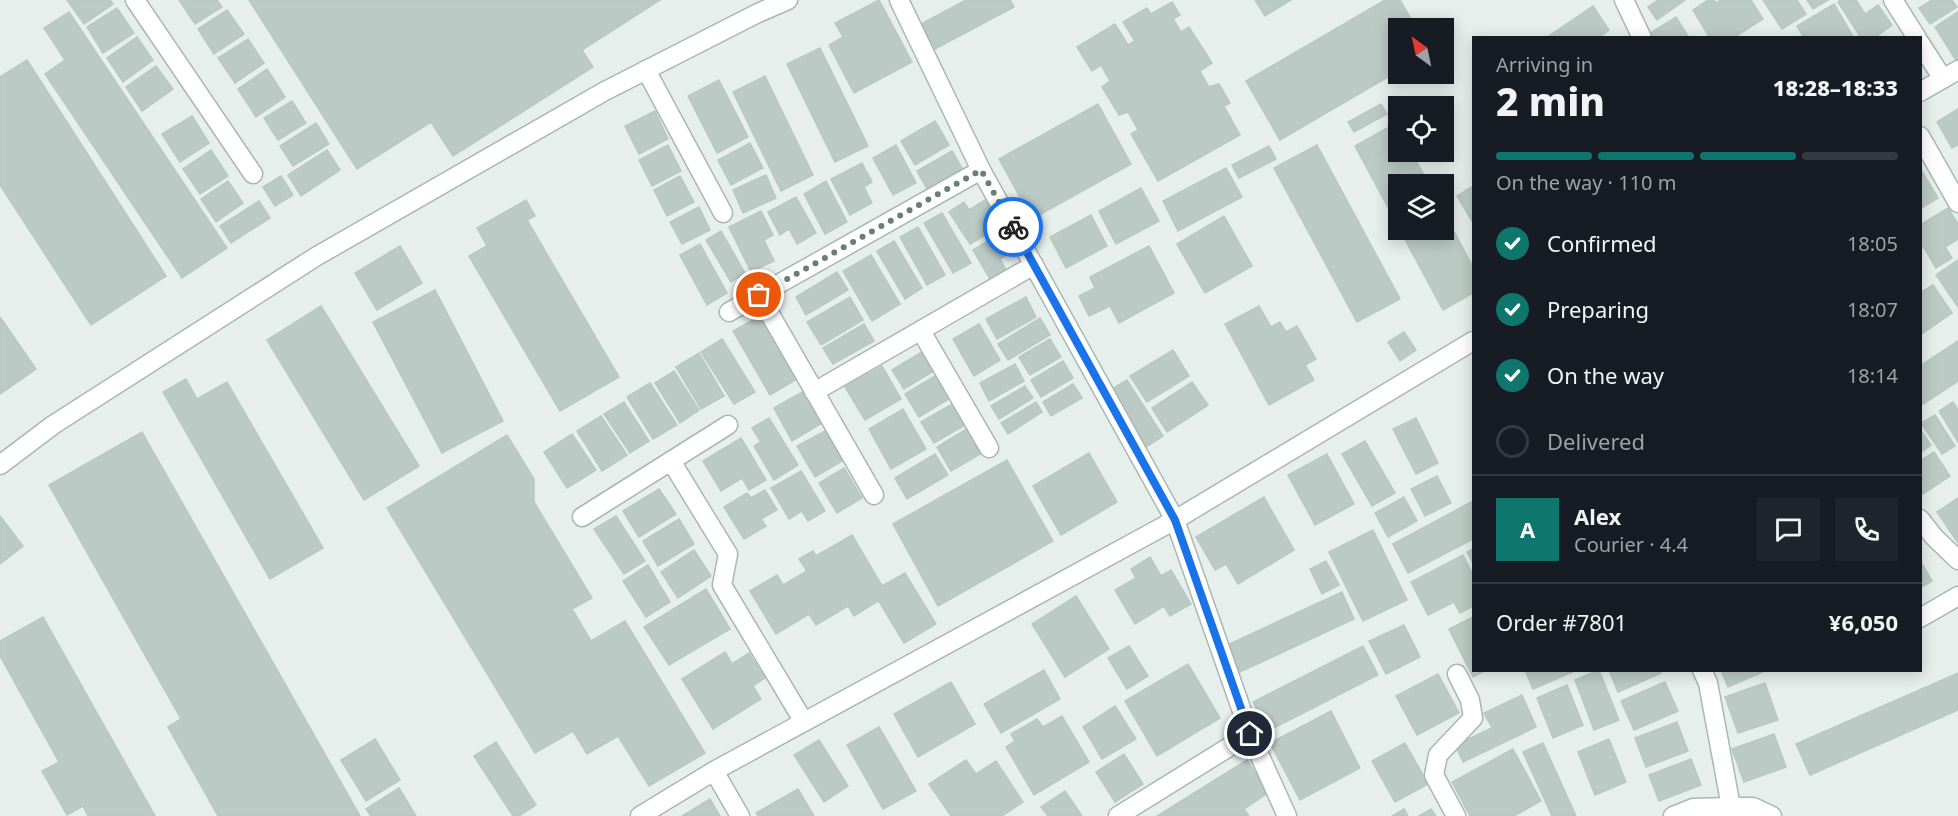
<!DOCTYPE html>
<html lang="en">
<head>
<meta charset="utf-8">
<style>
	:root { --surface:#171b24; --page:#20242c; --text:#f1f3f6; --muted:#9ea1a6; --line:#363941; --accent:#0f766e }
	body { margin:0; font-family:"Noto Sans",sans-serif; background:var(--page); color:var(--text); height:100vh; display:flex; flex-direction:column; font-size:22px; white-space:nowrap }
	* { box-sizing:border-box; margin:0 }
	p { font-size:20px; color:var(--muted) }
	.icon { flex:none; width:33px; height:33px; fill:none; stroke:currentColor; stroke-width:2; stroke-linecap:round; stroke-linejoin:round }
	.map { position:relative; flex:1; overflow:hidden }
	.drawer { position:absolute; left:1472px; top:36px; width:450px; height:636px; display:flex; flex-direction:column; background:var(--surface); border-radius:0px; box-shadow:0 3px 15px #0003 }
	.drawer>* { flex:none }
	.needle { width:39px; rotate:327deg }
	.fabs { position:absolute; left:1388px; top:18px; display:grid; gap:12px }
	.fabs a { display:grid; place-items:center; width:66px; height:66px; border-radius:0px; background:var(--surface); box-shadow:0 3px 15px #0003; font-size:30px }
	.pin { position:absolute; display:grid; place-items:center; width:51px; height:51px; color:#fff; margin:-26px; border:3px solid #fff; border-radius:50%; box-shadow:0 2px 6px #0007 }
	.courier { position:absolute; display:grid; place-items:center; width:60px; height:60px; margin:-30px; border:4px solid #1a73e8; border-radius:50%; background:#fff; color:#222; box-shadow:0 2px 8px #0007 }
	.summary em { font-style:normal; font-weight:800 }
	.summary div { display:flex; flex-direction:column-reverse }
	.summary { display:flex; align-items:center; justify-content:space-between; height:102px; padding:0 24px }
	h1 { font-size:39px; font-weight:800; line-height:45px }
	.bar { display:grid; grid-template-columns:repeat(4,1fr); gap:9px 6px; align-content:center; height:72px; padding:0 24px }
	.bar i { height:8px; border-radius:4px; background:var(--line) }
	.bar .active { background:var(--accent) }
	.bar p { grid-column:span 4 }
	.line { display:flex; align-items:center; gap:15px; padding:0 24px; border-top:2px solid var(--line) }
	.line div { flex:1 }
	.round { display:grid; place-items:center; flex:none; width:63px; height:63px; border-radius:0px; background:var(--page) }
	ol { padding:0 24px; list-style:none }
	li { display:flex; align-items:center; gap:18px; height:66px }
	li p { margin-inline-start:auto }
	li .icon { padding:6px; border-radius:50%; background:var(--accent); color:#fff; stroke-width:4 }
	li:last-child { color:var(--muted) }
	li i { width:33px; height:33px; border:3px solid var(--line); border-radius:50% }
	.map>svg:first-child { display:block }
	.building { fill:#bbcac4; stroke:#b8c9c2; stroke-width:1.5 }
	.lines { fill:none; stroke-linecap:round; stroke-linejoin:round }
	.minor-casing { stroke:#a8b8b2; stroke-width:21 }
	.minor { stroke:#fff; stroke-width:18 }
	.done { stroke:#687f78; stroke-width:6; stroke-dasharray:0 10.8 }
	.route { stroke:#1a73e8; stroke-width:8 }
</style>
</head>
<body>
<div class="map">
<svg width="1958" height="816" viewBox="0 0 1958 816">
	<rect width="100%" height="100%" fill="#e6efeb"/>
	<!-- building -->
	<g class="building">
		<path d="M67,0h43l3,4 -29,20z"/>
		<path d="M179,0h38l5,7 -27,17z"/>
		<path d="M249,0h411l-78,50 11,17 -140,89 -22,-34 -74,47z"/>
		<path d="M879,0l33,62 -58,31 -25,-48 14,-8 -8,-14z"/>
		<path d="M966,0h44l4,7 -79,42 -14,-25z"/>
		<path d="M1255,0h36l-26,16z"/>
		<path d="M1385,0h15l15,26 -4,2h-13v43l-118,69 -34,-59z"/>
		<path d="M1658,0h27l-28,20 -9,-13z"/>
		<path d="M1708,0h6l2,3 5,-3h30l12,19 -30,19h-23l-17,-28z"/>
		<path d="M1763,0h34l9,14 -24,15z"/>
		<path d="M1807,0h21l-15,9z"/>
		<path d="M1840,0h16l9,14 13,-9 14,20 -18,13h-13l-23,-36z"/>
		<path d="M1932,0h20l5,7 -27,17 -11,-16z"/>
		<path d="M1172,2l8,13 -7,4 8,13 8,-5 23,36 -12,8 9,16 10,-3 11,19 -6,3 16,29 -82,46 -27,-47 7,-4 -10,-18 -9,3 -17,-28 8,-6 -9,-16 -9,6 -15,-24 38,-23 13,21 7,-4 -12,-19 24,-14 4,6z"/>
		<path d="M1834,4l20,34h-50l-7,-12z"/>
		<path d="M1593,6l16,24 -11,8h-52z"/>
		<path d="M117,8l17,25 -31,20 -16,-26z"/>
		<path d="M227,10l17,24 -30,20 -16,-25z"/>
		<path d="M69,12l158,236 -45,30 -137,-204 20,-14 -21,-32z"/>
		<path d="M1958,12v50h-1l-22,-35z"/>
		<path d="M1676,17l13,21h-37l-3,-4z"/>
		<path d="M137,37l16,23 -30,22 -16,-24z"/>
		<path d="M248,39l16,24 -29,20 -17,-25z"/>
		<path d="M820,48l48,98 -33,16 -48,-98z"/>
		<path d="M27,60l139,216 -75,49 -91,-140v-108z"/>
		<path d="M156,66l17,23 -31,22 -16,-24z"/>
		<path d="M267,69l18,28 -29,20 -18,-28z"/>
		<path d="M765,76l48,99 -32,16 -48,-99z"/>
		<path d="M719,80l29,57 -31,16 -29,-57z"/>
		<path d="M292,101l14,22 -28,17 -14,-22z"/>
		<path d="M1098,104l33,60 -99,55 -33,-60z"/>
		<path d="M1381,104l6,10 -33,18 -6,-10z"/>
		<path d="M1958,109v36l-6,3 -15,-26z"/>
		<path d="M655,111l13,28 -29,15 -14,-28z"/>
		<path d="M192,116l17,27 -29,19 -18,-28z"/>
		<path d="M935,121l14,24 -34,20 -14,-24z"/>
		<path d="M316,123l13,21 -36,22 -13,-20z"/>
		<path d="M1396,123l2,5v24h13l18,32h-31v42l-43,-80z"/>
		<path d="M750,143l13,25 -32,17 -13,-25z"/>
		<path d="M668,145l13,26 -29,15 -13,-26z"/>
		<path d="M896,145l20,38 -23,12 -20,-37z"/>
		<path d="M1317,145l83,154 -43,23 -83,-154z"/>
		<path d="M1269,146l7,13 -37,19 -7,-13z"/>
		<path d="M211,150l17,26 -28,18 -17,-25z"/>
		<path d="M327,150l13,20 -39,26 -13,-21z"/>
		<path d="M952,151l10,17 -35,21 -10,-18z"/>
		<path d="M862,163l10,19 -8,5 8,16 -22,12 -19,-36z"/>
		<path d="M1226,168l16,29 -64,34 -15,-30z"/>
		<path d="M1920,168l18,30 -18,11z"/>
		<path d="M766,175l10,23 -33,15 -10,-23z"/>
		<path d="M281,176l12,19 -18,11 -12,-19z"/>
		<path d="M680,176l14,26 -27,14 -13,-26z"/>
		<path d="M228,181l15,22 -27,19 -15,-23z"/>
		<path d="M826,181l21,41 -22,12 -21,-40z"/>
		<path d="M1473,186v34l-1,1 -15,-25z"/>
		<path d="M1141,188l18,33 -43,23 -17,-33z"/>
		<path d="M796,197l20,36 -19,11 -8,-15 -9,6 -12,-23z"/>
		<path d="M526,200l9,16 -8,4 92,157 -59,34 -91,-155 18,-10 -10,-18z"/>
		<path d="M985,200l16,26 -31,18 -21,-32 15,-10 5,8z"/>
		<path d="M259,201l11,17 -39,25 -11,-17z"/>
		<path d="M699,207l11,23 -28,14 -12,-22z"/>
		<path d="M1948,208l10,16v15l-13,8 7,11 -16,10 -16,-27v-16z"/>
		<path d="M761,211l12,24 -9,5 10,21 -23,11 -22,-45z"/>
		<path d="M1443,211l30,56v26l-30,17 -43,-80h43z"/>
		<path d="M942,213l29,50 -18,10 -29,-50z"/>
		<path d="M1091,215l16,31 -41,22 -16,-31z"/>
		<path d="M1224,216l28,50 -47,27 -28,-49z"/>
		<path d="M918,227l27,48 -18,10 -27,-48z"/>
		<path d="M721,231l24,42 -14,9 -25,-42z"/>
		<path d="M1003,232l11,18 -14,9 6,11 -16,9 -17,-29z"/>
		<path d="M894,241l28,47 -17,11 -28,-48z"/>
		<path d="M700,244l27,49 -20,12 -27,-50z"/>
		<path d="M400,246l22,37 -45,27 -22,-37z"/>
		<path d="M1149,246l25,47 -55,30 -9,-17 -21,10 -10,-20 16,-8 -5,-11z"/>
		<path d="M871,255l29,49 -28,17 -29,-50z"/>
		<path d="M1958,260v47l-22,-32z"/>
		<path d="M837,272l11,18 -42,25 -10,-18z"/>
		<path d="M1933,285l19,28 -32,22v-42z"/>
		<path d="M435,290l68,131 -61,32 -69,-131z"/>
		<path d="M850,297l13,23 -42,25 -14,-23z"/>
		<path d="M1026,297l10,20 -39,22 -11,-20z"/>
		<path d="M321,306l98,160 -55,34 -97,-160z"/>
		<path d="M1259,306l12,21 9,-5 6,10 11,-6 19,33 -11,6 9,15 -45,25 -44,-81z"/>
		<path d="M760,316l37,63 -27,16 -37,-64z"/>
		<path d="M0,317l36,52 -36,25z"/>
		<path d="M1040,318l10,17 -42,25 -10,-16z"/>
		<path d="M864,324l10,17 -41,23 -10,-16z"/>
		<path d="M979,324l21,36 -26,16 -21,-37z"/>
		<path d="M1404,332l12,18 -16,11 -12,-19z"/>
		<path d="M722,339l33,53 -21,12 -33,-52z"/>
		<path d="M1050,339l11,18 -31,18 -11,-18z"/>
		<path d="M1958,341v40l-38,25v-40z"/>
		<path d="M925,350l12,19 -33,20 -12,-19z"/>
		<path d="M1173,350l16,26 -42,26 -17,-26z"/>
		<path d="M699,353l25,43 -23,13 -25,-42z"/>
		<path d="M1063,361l10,17 -32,19 -10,-17z"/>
		<path d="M1015,364l9,17 -35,20 -9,-18z"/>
		<path d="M882,366l19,33 -36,21 -20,-33z"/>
		<path d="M674,371l25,39 -19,13 -25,-40z"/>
		<path d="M938,374l14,23 -33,20 -14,-23z"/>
		<path d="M186,379l11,20 30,-17 96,166 -53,31 -107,-187z"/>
		<path d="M1127,380l36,56 -17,11 -36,-57z"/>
		<path d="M1192,382l16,23 -41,27 -15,-24z"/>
		<path d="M650,383l27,42 -24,14 -26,-42z"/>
		<path d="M1073,384l9,14 -31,18 -8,-14z"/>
		<path d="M1025,386l8,12 -34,21 -8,-13z"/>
		<path d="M804,391l18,32 -30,18 -18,-33z"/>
		<path d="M624,402l25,39 -19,12 -26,-39z"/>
		<path d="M1036,402l6,10 -34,22 -7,-11z"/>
		<path d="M1953,402l5,8v32l-19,-31z"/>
		<path d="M954,403l13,21 -33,19 -13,-21z"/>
		<path d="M903,409l23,40 -35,20 -22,-40z"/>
		<path d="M1935,415l20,31 -13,8 -21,-31z"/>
		<path d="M601,416l26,39 -25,16 -25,-40z"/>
		<path d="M769,418l29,47 -24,15 -20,-34 7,-4 -9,-14z"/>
		<path d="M1416,418l22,45 -22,11 -23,-45z"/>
		<path d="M968,428l14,25 -31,18 -14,-24z"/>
		<path d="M1920,429l11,16 -11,8z"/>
		<path d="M825,431l17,30 -27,16 -18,-31z"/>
		<path d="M142,432l218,384h-142l-50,-89 13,-8 -132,-234z"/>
		<path d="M572,434l24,36 -29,18 -23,-36z"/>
		<path d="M507,435l27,44v23l58,96 -20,11 19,32 34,-20 80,132 -56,33 -31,-50 -31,18 -14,-23 -38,22 -148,-245z"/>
		<path d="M741,438l25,42 -17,10 -7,-12 -21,13 -18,-30z"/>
		<path d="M1365,441l30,52 -23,13 -30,-52z"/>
		<path d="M1934,452l16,24 -27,18 -3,-4v-29z"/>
		<path d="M1089,453l28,49 -56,33 -28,-49z"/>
		<path d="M935,454l13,21 -41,24 -12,-21z"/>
		<path d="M1327,454l27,50 -39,21 -27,-50z"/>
		<path d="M1007,460l46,81 -115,65 -45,-82z"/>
		<path d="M844,468l18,30 -25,15 -18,-30z"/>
		<path d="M801,471l24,40 -17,10 -6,-10 -13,8 -18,-31z"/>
		<path d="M1437,476l14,27 -26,13 -14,-27z"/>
		<path d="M659,489l17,25 -37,23 -16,-26z"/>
		<path d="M765,490l12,20 -16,9 5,7 -22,13 -20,-32 23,-14 4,5z"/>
		<path d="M1264,497l30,53 -56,34 -12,-20 -11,6 -19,-33z"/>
		<path d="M1404,497l13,24 -29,16 -13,-24z"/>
		<path d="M1958,498v45l-21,-31z"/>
		<path d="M1473,501v38l-65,34 -15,-29z"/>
		<path d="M0,516l23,30 -23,18z"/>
		<path d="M616,516l29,45 -21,13 -30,-45z"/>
		<path d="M679,519l15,25 -36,22 -15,-25z"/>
		<path d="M1373,530l34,70 -44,21 -34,-69z"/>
		<path d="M852,535l30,51 23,-13 31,51 -32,19 -30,-50 4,8 -24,15 -6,-10 -32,19 -7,-11 -33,20 -26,-43 27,-16 6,10 24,-14 -8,-12 14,-8 3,5z"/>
		<path d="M1473,549v14l-6,-11z"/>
		<path d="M694,550l17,26 -33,22 -17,-26z"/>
		<path d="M1463,555l10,20v31l-13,7 -6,-11 -26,13 -17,-33z"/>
		<path d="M1150,557l11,19 10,-6 20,34 -21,12 -6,-10 -29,18 -20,-34 21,-12 -5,-9z"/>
		<path d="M1920,560l12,21 -12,7z"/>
		<path d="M1326,561l13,24 -17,9 -12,-25z"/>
		<path d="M648,565l22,37 -24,15 -23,-36z"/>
		<path d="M706,589l24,40 -61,36 -25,-38z"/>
		<path d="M1342,592l12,27 -114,53 -13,-27z"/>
		<path d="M1076,596l33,53 -44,28 -33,-53z"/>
		<path d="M43,617l112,199h-67l-5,-10 -16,9 -25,-44 17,-9 -59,-106v-15z"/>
		<path d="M1473,617v53h13l-13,7 -24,-48z"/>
		<path d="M1404,625l16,32 -34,17 -17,-33z"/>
		<path d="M1129,646l19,30 -21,13 -19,-31z"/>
		<path d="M1363,646l15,29 -110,56 -15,-29z"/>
		<path d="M725,652l7,12 17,-11 16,25 -12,8 8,13 -48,30 -31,-50z"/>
		<path d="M1188,664l32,54 -63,38 -32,-55z"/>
		<path d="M1044,670l16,29 -59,34 -17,-29z"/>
		<path d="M1525,670h52l-44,19z"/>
		<path d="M1599,670l20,50 -25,10 -19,-50z"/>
		<path d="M1609,670h51l1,3 -43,19z"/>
		<path d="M1721,670h46l-39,17z"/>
		<path d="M1958,673v37l-148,65 -14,-31z"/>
		<path d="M1438,674l21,39 -42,22 -21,-39z"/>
		<path d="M951,682l24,42 -57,33 -24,-43z"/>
		<path d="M1665,682l13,29 -44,19 -13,-29z"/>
		<path d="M1765,683l13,37 -40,13 -13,-36z"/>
		<path d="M1567,685l16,40 -30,13 -16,-40z"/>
		<path d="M1522,695l14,32 -73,35 -8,-17 37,-17 -8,-15z"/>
		<path d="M1115,706l21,33 -34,20 -19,-32z"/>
		<path d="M1331,711l29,57 -60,32 -30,-57z"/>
		<path d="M1062,716l27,46 -55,33 -28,-48 9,-6 -4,-7 26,-15 6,8z"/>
		<path d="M1677,722l11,29 -42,16 -11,-29z"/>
		<path d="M879,727l37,64 -33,18 -36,-64z"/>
		<path d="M1774,734l12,33 -42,15 -12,-33z"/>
		<path d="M375,739l25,41 -34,21 -25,-41z"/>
		<path d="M1609,739l17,43 -31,13 -17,-43z"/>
		<path d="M819,740l29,46 -24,16 -30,-47z"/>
		<path d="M496,742l40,63 -17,11h-6l-39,-60z"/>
		<path d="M1405,743l23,41 -33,18 -23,-41z"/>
		<path d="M1543,743l33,73h-24l-29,-64z"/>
		<path d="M1513,749l28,52 -27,15h-44l-18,-34z"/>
		<path d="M1124,754l19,30 -28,18 -19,-30z"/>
		<path d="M1691,759l10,26 -42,16 -10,-26z"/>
		<path d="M966,760l10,14 20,-13 27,41 -21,14h-51l-22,-32z"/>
		<path d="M1247,760l21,33 -24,16 5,7h-92z"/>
		<path d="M399,788l17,28h-45l-5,-7z"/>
		<path d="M798,789l16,27h-56l-2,-3z"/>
		<path d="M1065,791l17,25h-34l-7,-9z"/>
		<path d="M710,799l10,17h-38z"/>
		<path d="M1404,809l4,7h-16z"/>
		<path d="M1431,809l5,7h-17z"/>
	</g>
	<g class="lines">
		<!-- minor casing -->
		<g class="minor-casing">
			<g id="minor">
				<path d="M135,0l118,174"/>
				<path d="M899,0l82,170 194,350 75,214 37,82"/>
				<path d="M1624,0l18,38"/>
				<path d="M1893,0l24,38"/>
				<path d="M1920,43l23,36"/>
				<path d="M646,70l77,143"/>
				<path d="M1920,92l38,-22"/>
				<path d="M1920,136l38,67"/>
				<path d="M759,295l115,200"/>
				<path d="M729,312l252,-142"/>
				<path d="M921,331l68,117"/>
				<path d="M814,392l220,-127"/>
				<path d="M671,461l57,93 -6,31 82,137"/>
				<path d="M0,465l53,-40 264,-169 288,-165 153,-78 30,-13"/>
				<path d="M582,517l146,-92"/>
				<path d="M1920,519l14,18 24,23"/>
				<path d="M1920,618l38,-22"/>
				<path d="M1702,670l6,13 23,124"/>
				<path d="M714,771l26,45"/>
				<path d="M640,816l74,-45 461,-251 298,-179"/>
				<path d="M1118,816l132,-82"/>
				<path d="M1456,816l-22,-41 4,-20 35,-37 -3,-18 -13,-26"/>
				<path d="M1673,816l20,-8 38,-1h22l19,9"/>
			</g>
		</g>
		<!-- minor -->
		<use href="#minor" class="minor"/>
	</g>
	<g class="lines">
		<!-- done -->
		<path class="done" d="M759,295l222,-125 32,57"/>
		<!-- route -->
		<path class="route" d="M1013,227l162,293 75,214"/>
	</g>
</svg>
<div class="fabs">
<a><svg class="needle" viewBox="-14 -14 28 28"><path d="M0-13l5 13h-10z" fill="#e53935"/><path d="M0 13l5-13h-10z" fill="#9ea1a6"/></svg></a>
<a><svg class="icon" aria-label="locate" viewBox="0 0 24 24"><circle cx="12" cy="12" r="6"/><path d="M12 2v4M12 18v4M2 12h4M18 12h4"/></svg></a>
<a><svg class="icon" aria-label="layers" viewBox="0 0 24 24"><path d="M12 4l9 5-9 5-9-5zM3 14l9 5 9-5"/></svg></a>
</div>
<div class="pin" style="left:759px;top:295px;background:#ea580c"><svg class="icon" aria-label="bag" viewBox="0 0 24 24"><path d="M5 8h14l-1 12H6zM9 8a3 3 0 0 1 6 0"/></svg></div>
<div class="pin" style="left:1250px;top:734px;background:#1f2937"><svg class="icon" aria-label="home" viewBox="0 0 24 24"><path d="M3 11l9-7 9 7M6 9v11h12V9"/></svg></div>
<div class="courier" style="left:1013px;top:227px"><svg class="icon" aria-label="bike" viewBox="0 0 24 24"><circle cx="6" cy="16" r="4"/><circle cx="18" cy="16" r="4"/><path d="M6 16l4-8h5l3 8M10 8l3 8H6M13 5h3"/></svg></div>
<section class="drawer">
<div class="summary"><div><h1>2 min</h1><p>Arriving in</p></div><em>18:28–18:33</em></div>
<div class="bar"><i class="active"></i><i class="active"></i><i class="active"></i><i></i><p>On the way · 110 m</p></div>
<ol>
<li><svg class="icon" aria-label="check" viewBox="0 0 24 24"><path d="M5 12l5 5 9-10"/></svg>Confirmed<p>18:05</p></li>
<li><svg class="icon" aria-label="check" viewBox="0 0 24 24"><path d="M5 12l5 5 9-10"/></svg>Preparing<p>18:07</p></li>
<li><svg class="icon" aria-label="check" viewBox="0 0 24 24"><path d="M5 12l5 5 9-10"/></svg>On the way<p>18:14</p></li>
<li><i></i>Delivered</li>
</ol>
<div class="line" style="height:108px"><b class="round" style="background:var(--accent);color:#fff">A</b><div><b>Alex</b><p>Courier · 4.4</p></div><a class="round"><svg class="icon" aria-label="chat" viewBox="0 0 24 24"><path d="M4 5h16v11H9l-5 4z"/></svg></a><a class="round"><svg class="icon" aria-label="phone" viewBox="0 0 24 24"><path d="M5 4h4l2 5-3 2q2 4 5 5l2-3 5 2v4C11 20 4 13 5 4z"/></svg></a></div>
<div class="line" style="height:78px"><div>Order #7801</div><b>¥6,050</b></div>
</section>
</div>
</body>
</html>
